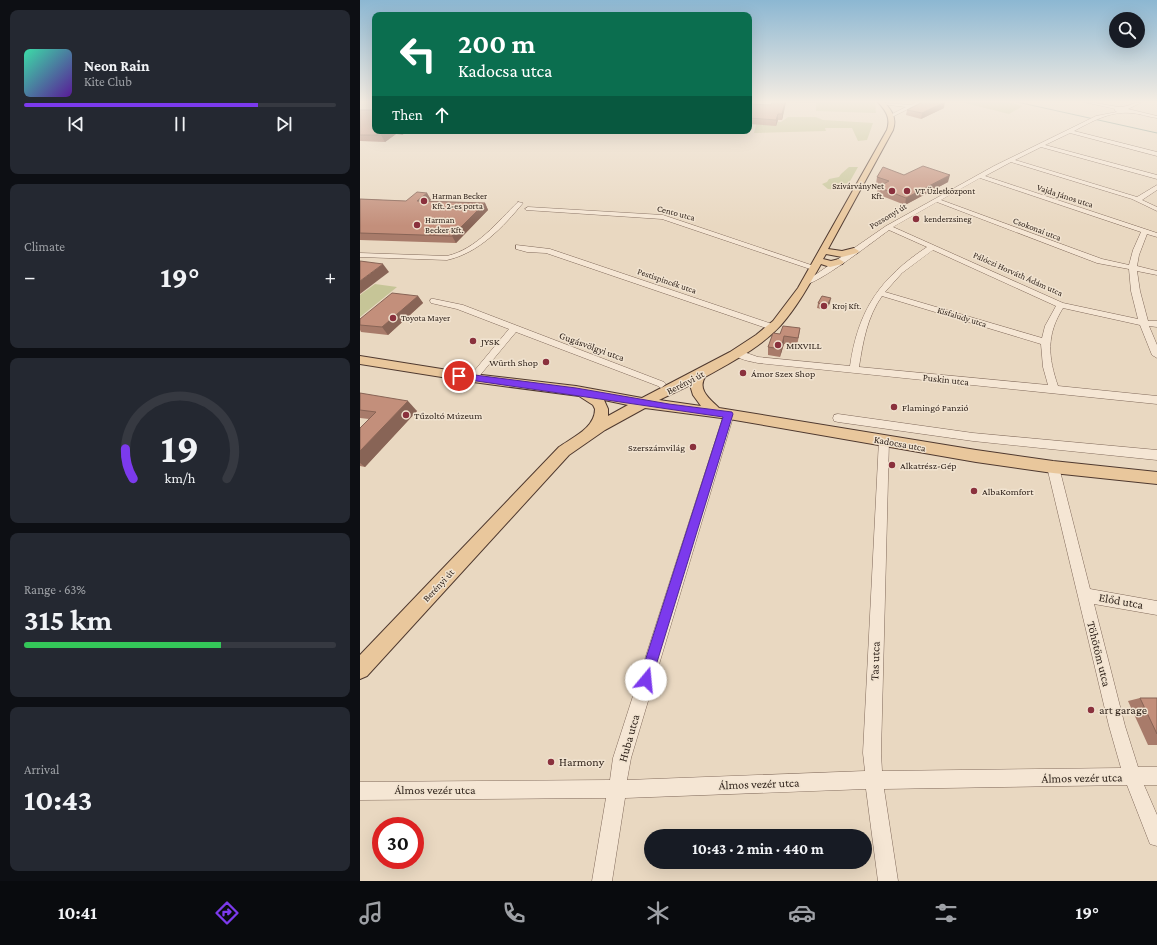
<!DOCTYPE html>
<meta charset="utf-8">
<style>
:root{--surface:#171b24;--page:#242831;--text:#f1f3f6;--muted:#9ea1a6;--line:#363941;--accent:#7c3aed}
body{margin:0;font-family:"Crimson Pro",serif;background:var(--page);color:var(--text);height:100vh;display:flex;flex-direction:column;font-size:15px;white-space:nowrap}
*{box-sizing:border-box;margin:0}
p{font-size:13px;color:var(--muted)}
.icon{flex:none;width:22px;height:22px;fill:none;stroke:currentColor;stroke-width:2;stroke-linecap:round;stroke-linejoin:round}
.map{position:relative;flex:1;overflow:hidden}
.sheet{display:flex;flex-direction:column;gap:10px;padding:10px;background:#0d0f14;width:360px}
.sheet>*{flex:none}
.top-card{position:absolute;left:12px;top:12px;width:380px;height:122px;border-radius:8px;box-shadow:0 4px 16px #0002;background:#0b6e4f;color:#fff;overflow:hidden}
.controls{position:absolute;left:749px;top:12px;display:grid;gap:8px}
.controls a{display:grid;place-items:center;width:36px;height:36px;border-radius:50%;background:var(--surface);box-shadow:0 4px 16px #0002;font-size:20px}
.speed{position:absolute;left:12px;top:817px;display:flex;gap:8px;font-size:20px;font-weight:700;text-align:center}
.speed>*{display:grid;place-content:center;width:52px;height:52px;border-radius:50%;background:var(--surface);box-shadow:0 4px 16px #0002;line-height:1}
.speed .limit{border:6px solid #d22;background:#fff;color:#111}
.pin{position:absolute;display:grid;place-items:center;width:34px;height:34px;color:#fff;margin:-17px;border:2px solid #fff;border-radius:50%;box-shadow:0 1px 4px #0007}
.me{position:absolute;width:44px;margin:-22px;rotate:17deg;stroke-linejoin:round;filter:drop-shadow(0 0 3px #0008)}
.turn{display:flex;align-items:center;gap:14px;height:84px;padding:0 20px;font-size:18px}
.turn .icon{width:52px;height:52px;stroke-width:2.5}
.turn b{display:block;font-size:28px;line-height:34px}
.then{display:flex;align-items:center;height:38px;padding:0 20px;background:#0003;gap:8px;font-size:15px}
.big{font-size:30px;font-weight:700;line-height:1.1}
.sheet .tile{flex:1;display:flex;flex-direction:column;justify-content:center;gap:6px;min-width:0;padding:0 14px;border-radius:8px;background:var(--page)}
.sheet .dial{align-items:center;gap:0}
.dial svg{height:104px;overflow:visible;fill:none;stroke:var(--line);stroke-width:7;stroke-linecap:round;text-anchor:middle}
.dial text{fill:var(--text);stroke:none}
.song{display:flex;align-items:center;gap:12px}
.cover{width:48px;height:48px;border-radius:6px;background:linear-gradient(135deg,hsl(160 70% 55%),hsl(270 70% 35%))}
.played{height:4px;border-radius:2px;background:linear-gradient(90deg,var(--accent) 75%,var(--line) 75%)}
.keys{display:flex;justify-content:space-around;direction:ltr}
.heat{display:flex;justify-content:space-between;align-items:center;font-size:22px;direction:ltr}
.charge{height:6px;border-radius:3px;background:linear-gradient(90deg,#34c759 63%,var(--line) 0)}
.trip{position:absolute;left:284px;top:829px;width:228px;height:40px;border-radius:20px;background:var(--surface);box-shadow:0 4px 16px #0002;font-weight:700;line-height:40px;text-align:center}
.tabs{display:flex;height:64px;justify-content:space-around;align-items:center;background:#090b0e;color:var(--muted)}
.tabs .icon{width:28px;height:28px}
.tabs .on{color:var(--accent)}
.tabs b{font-size:18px;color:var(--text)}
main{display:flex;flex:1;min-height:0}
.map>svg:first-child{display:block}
.green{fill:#c6c597}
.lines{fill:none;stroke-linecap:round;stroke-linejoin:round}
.stream{stroke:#6c897d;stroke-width:1}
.minor-casing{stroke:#816a5b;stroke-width:1}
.major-casing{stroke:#4f392f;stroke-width:2}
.minor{fill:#f5e6d4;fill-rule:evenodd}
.major{fill:#e9c79c;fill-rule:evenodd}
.wall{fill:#a87b6a}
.shaded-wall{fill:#886456}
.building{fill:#c38f7b;stroke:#886456}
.route{fill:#7c3aed;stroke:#51269a}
.poi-dot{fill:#8a313d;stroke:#f1e3d0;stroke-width:1.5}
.labels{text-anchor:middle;stroke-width:3;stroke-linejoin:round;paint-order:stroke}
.far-poi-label{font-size:9px;fill:#32251d;stroke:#f1e3d0;text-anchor:start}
.far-street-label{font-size:9px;fill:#32251d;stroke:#f1e3d0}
.poi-label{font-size:10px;fill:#32251d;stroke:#f1e3d0;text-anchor:start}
.street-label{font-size:10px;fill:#32251d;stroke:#f1e3d0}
.near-street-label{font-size:12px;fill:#32251d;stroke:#f1e3d0}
.near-poi-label{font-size:12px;fill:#32251d;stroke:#f1e3d0;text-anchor:start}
</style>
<main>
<section class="sheet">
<div class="tile">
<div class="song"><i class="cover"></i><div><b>Neon Rain</b><p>Kite Club</p></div></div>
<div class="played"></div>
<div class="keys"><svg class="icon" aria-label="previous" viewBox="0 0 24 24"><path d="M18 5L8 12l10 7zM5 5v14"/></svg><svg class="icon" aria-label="pause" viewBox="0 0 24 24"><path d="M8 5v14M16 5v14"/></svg><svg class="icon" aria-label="next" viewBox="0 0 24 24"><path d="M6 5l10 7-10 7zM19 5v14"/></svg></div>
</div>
<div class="tile"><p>Climate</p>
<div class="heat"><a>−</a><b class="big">19°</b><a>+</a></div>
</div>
<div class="tile dial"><svg viewBox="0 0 100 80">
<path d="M14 69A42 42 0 1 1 86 69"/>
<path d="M14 69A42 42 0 0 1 8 46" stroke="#7c3aed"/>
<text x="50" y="56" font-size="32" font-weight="700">19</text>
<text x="50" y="72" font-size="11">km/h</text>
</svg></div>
<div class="tile"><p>Range · 63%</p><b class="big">315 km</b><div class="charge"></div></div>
<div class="tile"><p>Arrival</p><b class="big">10:43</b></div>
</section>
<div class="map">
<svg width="797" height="881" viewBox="0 0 797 881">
<rect width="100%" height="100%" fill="#e9d8c1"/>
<g class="green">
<polygon points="432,102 515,102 516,113 456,111 456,103"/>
<polygon points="601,102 647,102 663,106 649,114"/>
<polygon points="428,117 456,117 463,120 513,123 507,140 498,141 492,128 465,128 466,131 394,133 397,121 421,122"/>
<polygon points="489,167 498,167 485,190 468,189 462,184 467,182 469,179 479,177 481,174"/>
<polygon points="15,284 37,287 0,317 0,295"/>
</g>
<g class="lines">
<polyline class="stream" points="657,102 797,133"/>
<g class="minor-casing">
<g id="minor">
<polygon points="556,102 562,102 532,117 530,115 546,107 521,104 523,103 551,105"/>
<path d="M724,102C736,102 748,106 760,107C768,107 774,102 782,102L768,109L797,116V118C788,117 779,113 770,113C750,111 731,122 714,131L797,152V156L710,133L685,145L797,175V179L681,147L655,160L777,197L797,185V190L782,200L797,207V211L772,199L651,162L625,176L797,233V237L787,234L779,255L777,266L797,271V275L777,271L780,291L788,321H797V327L789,326L797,345V358L792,355L780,325L703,308C686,335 688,357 698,386L797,396V404L398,363C389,361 379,360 373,353L378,350L398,357L490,366C498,310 520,278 567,247L529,230C515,240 455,287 442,285V281L455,275L526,226L634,166L736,116L757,112L754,110L755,109ZM620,178L781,232L773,250L769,265L742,259L581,200ZM577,202L737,263L769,269L771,291L778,319L703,303L533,227ZM573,250L696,306L685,326L682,338L525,292L542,273ZM522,296L681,344L683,367L688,385L499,367C503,342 507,317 522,296Z"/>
<path d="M158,202L163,203C143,227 119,253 87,260L0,257V253L87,256C117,249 137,222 158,202Z"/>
<polygon points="168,207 303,215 457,267 453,269 450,269 302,219 166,210 165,209"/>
<polygon points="156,245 190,249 415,325 416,327 415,329 409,329 186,253 167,252 156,249"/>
<polygon points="71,299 74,299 103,305 304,382 306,384 301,388 298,386 156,332 116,380 110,380 108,378 110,376 149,329 97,309 71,303 70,301"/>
<polygon points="369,410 373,411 374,414 271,758 267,780 505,771 503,753 519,440 520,437 524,436 528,437 529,440 521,753 522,771 761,768 749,726 687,467 689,464 693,462 697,464 699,467 730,589 797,601 797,615 734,604 765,726 778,767 797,767 797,785 784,785 797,815 797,846 790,844 767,785 524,789 538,881 518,881 506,789 265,798 252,881 232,881 246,798 0,800 0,782 250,780 253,758 364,414 365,411"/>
<polygon points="478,414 613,433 797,450 797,460 613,441 478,422 474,421 473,418 474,415"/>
</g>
</g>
<g class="major-casing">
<path id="major" d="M518,102H524C532,111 537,118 533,130L468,249L482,251L494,248L499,251L497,253L482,257L466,254L463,259L471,261L479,259L484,262L482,264L470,267L461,264C449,285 437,307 421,325C400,348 371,362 345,377C337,390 350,399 359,408L616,450L693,461L797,472V484L693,473L616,462L369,419L285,408L245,430L209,455L7,676L0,679V655L199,447C213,437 235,428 235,409L233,405L219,396L113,382L0,364V356L113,374L216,386L282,398L370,352L396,335L413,321L438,288L527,130C531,118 526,111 518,102ZM330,385L333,395L341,406L299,400ZM244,400L268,405L248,416V409Z"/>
</g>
<use href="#minor" class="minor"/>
<use href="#major" class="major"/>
</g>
<g class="wall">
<polygon points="426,102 422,120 418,120 416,126 389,124 389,104 411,105"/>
<polygon points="584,108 561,119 546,115 547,110"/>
<polygon points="0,110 15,131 48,131 42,135 36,134 25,142 0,141"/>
<polygon points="544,175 588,182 545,205 517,194 518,187 520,185 516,184 517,177"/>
<polygon points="67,193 71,200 69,201 125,203 128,210 96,243 0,240 0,199 46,201"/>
<polygon points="58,296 63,303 28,335 1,332 0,330 0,319"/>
<polygon points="458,303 470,303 466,310 457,308"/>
<polygon points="440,328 439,336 437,345 424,344 420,357 408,355 408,347 420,334"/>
<polygon points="0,393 57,411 5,467 0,466 0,428 9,419 0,418"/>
<polygon points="780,698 797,698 797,745 788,745 768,701"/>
</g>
<g class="shaded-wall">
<polygon points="425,102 426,102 422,120 422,114"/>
<polygon points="585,102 584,108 561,119 562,113"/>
<polygon points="418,114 418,120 416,126 416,120"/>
<polygon points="28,131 34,131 36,134 25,142 21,135"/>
<polygon points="40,131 48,131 42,135"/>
<polygon points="590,175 588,182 545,205 546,198"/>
<polygon points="67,193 71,200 61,208 57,201"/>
<polygon points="125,203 128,210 96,243 92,236"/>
<polygon points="23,264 29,272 0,294 0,281"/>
<polygon points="58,296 63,303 28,335 22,327"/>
<polygon points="471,298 470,303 466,310 467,305"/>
<polygon points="424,336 424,344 420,357 421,349"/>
<polygon points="48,401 57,411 5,467 0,463 0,451"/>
</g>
<g class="building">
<polygon points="412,102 425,102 422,114 418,114 416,120 389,118 389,104 411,105"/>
<polygon points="563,102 585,102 562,113 547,110"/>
<polygon points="0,110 15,110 15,131 28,131 21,135 0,135"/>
<polygon points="563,166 590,175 546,198 518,187 529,181 517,177 523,167 544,175"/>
<polygon points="57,192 67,193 57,201 125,203 92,236 0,233 0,199 46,201"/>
<polygon points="0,261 23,264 0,281"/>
<polygon points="32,293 58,296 22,327 0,325 0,319"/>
<polygon points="462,296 471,298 467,305 458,303"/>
<polygon points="423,326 440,328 438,338 424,336 421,349 408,347 413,333 420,334"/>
<polygon points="0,393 48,401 0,451 0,428 16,412 0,410"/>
<polygon points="780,698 797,698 797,734"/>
</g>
<linearGradient id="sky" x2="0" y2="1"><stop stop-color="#8cb7d2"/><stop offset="0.45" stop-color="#f5ede3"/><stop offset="1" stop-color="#f5ede3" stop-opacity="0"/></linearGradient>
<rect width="797" height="226" fill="url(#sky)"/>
<polygon class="route" points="99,373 216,388 309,404 372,412 373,414 290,685 286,687 281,685 279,680 363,417 96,378 95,376"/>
<g class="poi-dot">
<circle cx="532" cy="191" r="4"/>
<circle cx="547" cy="191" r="4"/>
<circle cx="64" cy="201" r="4"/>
<circle cx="556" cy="219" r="4"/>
<circle cx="57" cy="225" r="4"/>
<circle cx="464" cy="306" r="4"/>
<circle cx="33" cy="318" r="4"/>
<circle cx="113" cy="341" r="4"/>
<circle cx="418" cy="345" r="4"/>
<circle cx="186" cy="362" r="4"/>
<circle cx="383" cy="373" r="4"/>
<circle cx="534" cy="407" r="4"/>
<circle cx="46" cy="415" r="4"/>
<circle cx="333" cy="447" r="4"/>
<circle cx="532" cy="465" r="4"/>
<circle cx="614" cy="491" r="4"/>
<circle cx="731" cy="710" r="4"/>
<circle cx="191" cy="762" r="4"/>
</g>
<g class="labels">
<g class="far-poi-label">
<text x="524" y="189" text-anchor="end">SzivárványNet<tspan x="524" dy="10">Kft.</tspan></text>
<text x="555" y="194">VT Üzletközpont</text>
<text x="72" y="199">Harman Becker<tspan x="72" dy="10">Kft. 2-es porta</tspan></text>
<text x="564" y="222">kenderzsineg</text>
<text x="65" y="223">Harman<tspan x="65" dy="10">Becker Kft.</tspan></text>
<text x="472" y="309">Kroj Kft.</text>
<text x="41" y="321">Toyota Mayer</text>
</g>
<g class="far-street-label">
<text transform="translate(705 196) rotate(18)" y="3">Vajda János utca</text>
<text transform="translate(316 213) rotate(15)" y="3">Cento utca</text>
<text transform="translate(528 216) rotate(-31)" y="3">Pozsonyi út</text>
<text transform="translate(677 229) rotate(21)" y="3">Csokonai utca</text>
<text transform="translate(658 274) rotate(24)" y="3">Pálóczi Horváth Ádám utca</text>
<text transform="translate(307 281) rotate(19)" y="3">Pestispincék utca</text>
<text transform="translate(602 317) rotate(17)" y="3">Kisfaludy utca</text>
</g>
<g class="poi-label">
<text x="121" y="345">JYSK</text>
<text x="426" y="349">MIXVILL</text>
<text x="178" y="366" text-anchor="end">Würth Shop</text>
<text x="391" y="377">Ámor Szex Shop</text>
<text x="542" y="411">Flamingó Panzió</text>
<text x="54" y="419">Tűzoltó Múzeum</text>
<text x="325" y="451" text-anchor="end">Szerszámvilág</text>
<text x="540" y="469">Alkatrész-Gép</text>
<text x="622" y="495">AlbaKomfort</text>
</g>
<g class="street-label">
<text transform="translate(232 346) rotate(20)" y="4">Gugásvölgyi utca</text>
<text transform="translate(586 379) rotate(6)" y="4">Puskin utca</text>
<text transform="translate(325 382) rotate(-27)" y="4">Berényi út</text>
<text transform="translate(540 443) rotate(10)" y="4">Kadocsa utca</text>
<text transform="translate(78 585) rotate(-47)" y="4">Berényi út</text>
</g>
<g class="near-street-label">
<text transform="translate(761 601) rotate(10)" y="4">Előd utca</text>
<text transform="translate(739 654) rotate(76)" y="4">Töhötöm utca</text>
<text transform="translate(515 661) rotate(-88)" y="4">Tas utca</text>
<text transform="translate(269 738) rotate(-74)" y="4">Huba utca</text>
<text transform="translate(722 778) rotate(-1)" y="4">Álmos vezér utca</text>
<text transform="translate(399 784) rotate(-2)" y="4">Álmos vezér utca</text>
<text x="75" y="794">Álmos vezér utca</text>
</g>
<g class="near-poi-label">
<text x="739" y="714">art garage</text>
<text x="199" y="766">Harmony</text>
</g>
</g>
</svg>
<div class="controls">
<a><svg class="icon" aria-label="search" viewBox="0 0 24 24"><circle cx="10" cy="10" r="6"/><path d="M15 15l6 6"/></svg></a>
</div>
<div class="speed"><div class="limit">30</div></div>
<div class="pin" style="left:99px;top:376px;background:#d93025"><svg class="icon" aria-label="arrive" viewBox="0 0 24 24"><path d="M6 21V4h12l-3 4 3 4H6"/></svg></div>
<svg class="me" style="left:286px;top:680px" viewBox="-20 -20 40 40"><circle r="19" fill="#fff"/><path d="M0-13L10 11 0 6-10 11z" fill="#7c3aed"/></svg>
<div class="trip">10:43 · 2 min · 440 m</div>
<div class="top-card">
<div class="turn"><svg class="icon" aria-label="left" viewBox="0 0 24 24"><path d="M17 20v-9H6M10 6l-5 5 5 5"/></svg><div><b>200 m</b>Kadocsa utca</div></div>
<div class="then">Then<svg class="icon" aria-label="ahead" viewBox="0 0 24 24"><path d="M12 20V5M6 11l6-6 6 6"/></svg></div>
</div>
</div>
</main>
<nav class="tabs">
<b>10:41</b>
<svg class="icon on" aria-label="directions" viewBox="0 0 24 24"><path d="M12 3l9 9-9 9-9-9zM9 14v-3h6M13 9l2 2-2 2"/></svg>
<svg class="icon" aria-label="music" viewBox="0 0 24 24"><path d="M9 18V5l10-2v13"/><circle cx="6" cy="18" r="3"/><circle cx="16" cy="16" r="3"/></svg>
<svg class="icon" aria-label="phone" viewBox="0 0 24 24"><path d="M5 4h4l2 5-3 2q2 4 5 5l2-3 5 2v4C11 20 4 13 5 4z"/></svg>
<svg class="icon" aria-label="climate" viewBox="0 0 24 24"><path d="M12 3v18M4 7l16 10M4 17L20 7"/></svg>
<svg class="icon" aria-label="car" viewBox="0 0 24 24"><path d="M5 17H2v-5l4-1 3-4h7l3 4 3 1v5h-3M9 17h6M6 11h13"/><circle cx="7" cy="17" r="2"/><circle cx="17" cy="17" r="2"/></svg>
<svg class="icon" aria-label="filters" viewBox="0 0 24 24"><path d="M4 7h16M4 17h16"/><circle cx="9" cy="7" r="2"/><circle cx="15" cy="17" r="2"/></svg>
<b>19°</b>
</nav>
